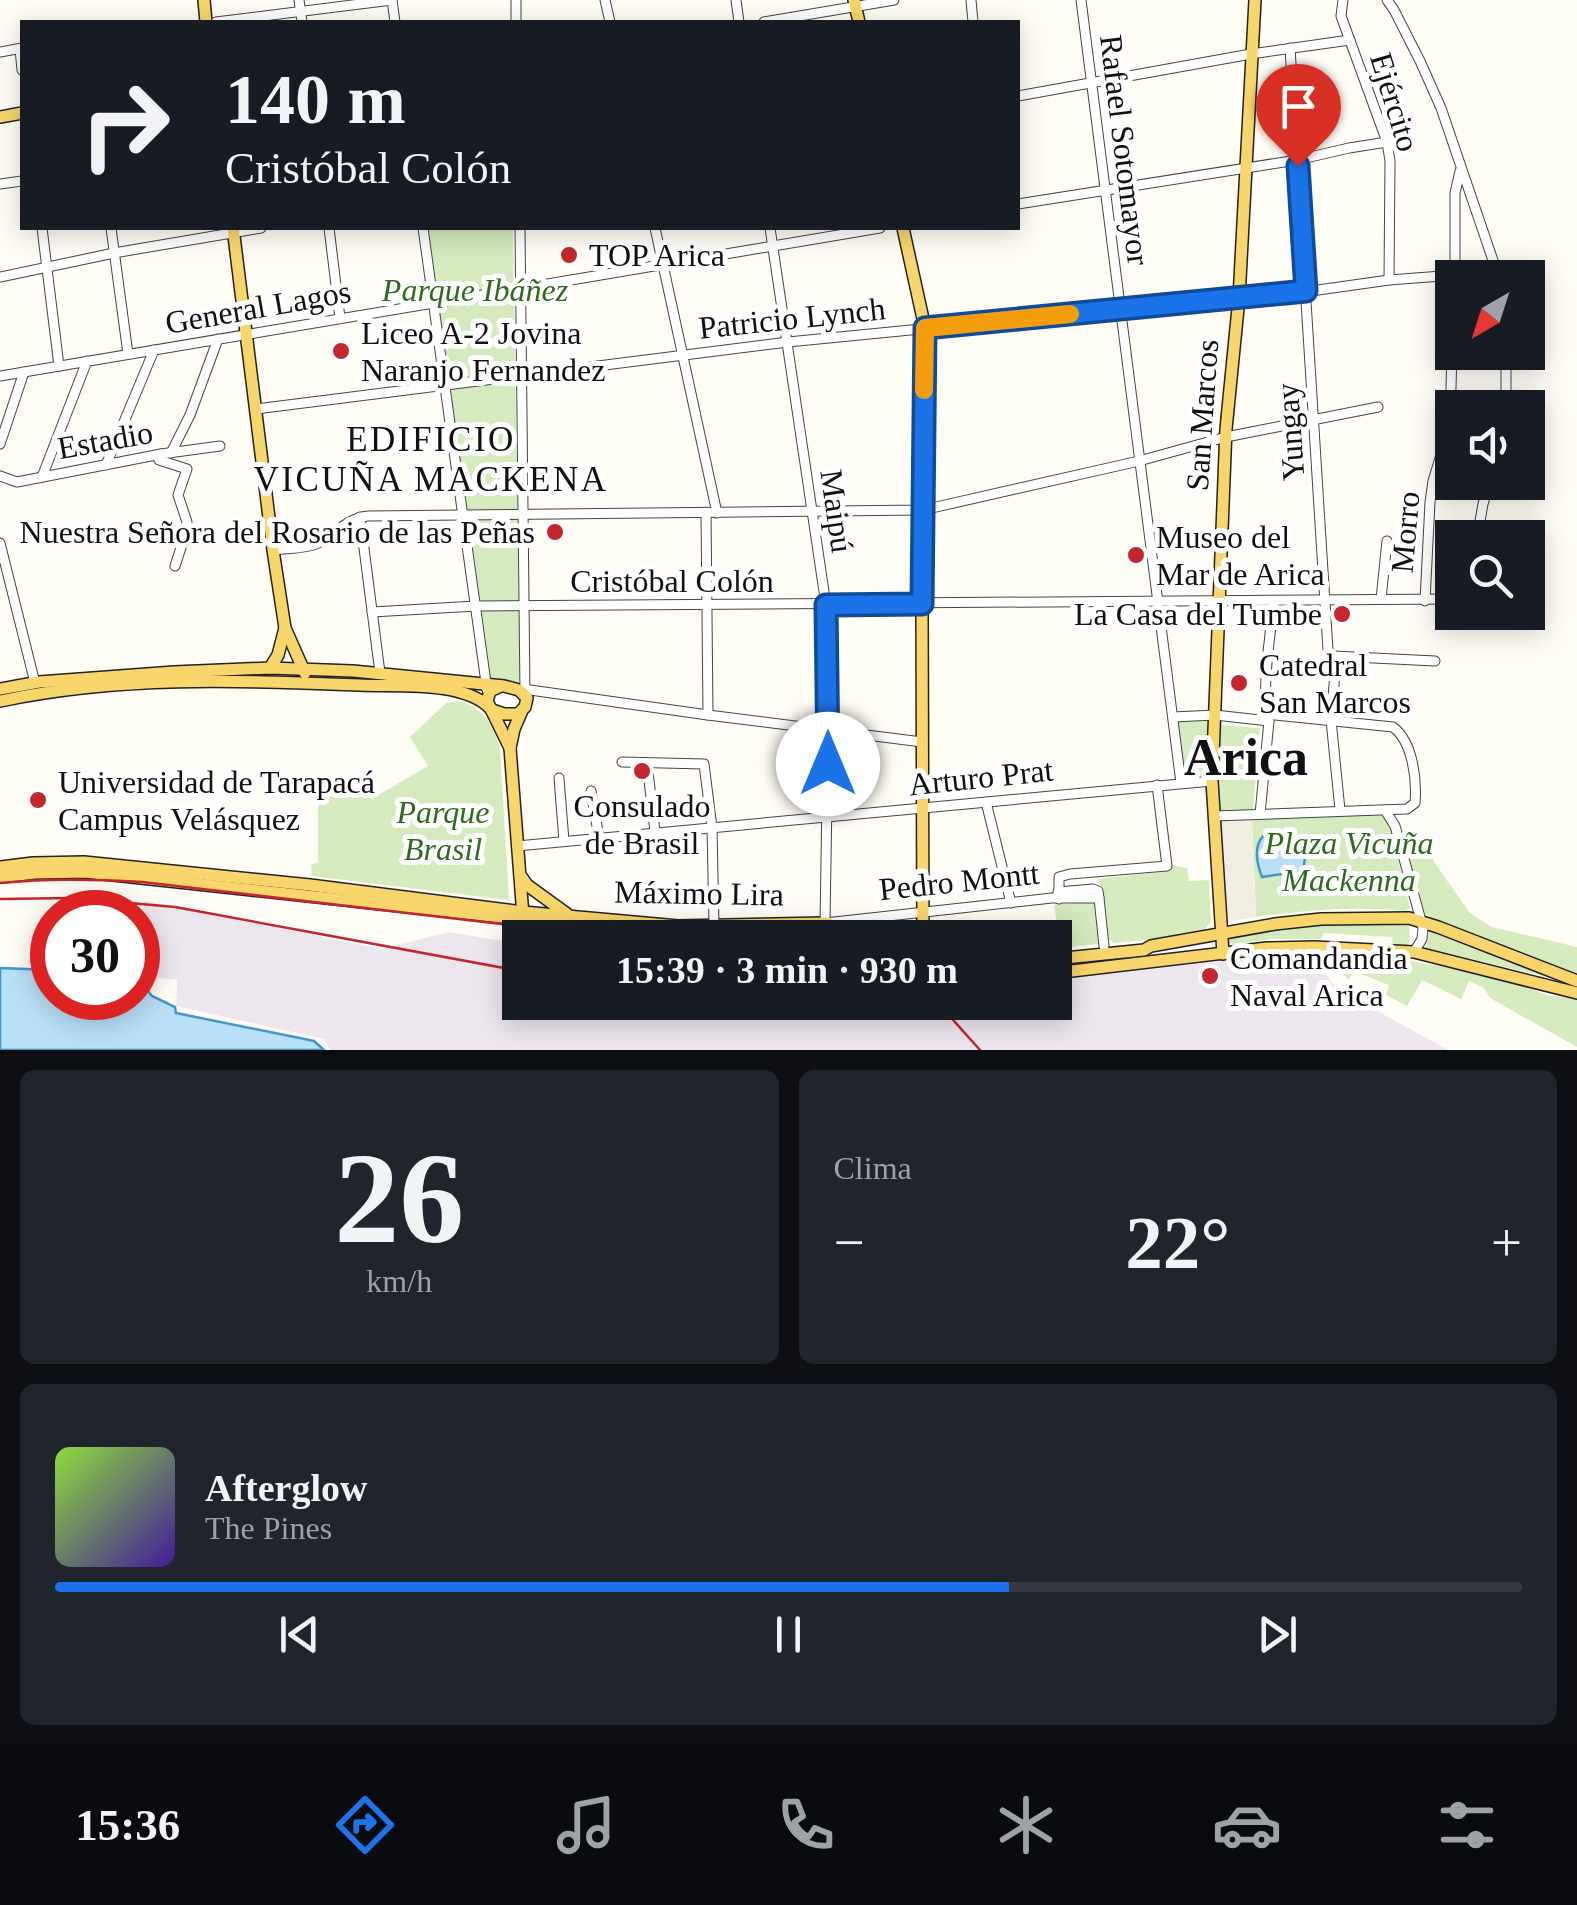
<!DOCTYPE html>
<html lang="es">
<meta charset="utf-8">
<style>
:root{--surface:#171b24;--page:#20242c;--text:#f1f3f6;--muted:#9ea1a6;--line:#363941;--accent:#1a73e8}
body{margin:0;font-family:"Times New Roman",serif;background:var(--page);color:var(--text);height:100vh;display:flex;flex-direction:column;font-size:38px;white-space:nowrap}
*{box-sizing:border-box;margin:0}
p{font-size:32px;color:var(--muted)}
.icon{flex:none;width:55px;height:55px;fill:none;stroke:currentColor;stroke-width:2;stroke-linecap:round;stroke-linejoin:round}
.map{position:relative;height:1050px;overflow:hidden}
.drawer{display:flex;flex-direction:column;gap:20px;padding:20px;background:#0d0f14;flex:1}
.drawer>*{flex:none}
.guide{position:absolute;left:20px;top:20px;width:1000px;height:210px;border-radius:0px;box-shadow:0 5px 25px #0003;background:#171b24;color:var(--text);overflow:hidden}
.needle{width:65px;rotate:219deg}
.fabs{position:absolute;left:1435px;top:260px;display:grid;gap:20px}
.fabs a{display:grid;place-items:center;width:110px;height:110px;border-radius:0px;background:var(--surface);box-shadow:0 5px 25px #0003;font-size:50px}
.speed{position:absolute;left:30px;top:890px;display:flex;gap:20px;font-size:50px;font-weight:700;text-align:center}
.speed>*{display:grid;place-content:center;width:130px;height:130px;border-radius:50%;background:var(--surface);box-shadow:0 5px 25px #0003;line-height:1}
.speed .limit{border:15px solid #d22;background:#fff;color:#111}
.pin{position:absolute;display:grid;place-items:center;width:85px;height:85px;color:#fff;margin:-102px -42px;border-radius:50% 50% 50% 0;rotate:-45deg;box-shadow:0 0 10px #0007}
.pin .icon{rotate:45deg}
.me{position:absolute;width:110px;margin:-55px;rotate:0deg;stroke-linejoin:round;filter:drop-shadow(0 0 8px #0008)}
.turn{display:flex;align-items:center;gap:35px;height:210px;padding:0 40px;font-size:45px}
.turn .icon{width:130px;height:130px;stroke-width:2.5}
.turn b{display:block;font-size:70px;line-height:85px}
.big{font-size:75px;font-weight:800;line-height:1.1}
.drawer .card{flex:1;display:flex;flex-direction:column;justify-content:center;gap:15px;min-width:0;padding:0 35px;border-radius:15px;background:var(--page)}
.drawer .dial{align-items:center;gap:0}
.dial b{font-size:130px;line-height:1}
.song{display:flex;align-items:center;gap:30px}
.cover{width:120px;height:120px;border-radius:15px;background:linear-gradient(135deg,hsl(90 70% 55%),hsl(260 70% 35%))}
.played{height:10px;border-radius:5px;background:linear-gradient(90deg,var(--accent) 65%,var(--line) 65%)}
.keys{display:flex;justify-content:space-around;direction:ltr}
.heat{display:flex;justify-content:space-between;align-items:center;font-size:55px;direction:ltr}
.drawer .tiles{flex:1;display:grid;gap:20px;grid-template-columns:1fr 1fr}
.card:last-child{grid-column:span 2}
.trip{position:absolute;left:502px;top:920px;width:570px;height:100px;border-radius:0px;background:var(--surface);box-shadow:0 5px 25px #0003;font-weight:800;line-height:100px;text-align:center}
.menu{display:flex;height:160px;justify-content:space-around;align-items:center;background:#090b0e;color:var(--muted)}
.menu .icon{width:70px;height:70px}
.menu .selected{color:var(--accent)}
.menu b{font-size:45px;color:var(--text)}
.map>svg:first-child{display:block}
.industrial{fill:#eee6ef}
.green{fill:#d5ebbd}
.plaza{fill:#f1ede2}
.water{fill:#b9e0f7;stroke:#3f96cf;stroke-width:2.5}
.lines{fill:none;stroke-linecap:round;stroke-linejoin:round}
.minor-casing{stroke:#444;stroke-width:11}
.major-casing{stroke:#222;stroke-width:14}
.minor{stroke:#fff;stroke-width:9}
.major{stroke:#f9d66b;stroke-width:11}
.rail{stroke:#c4262e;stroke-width:2.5}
.route-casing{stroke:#114b97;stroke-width:25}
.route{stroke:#1a73e8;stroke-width:18}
.slow{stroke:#f59e0b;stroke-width:18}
.poi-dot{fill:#c4262e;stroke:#fff;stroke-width:4}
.labels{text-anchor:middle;stroke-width:10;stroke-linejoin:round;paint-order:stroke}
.street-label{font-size:32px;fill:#111;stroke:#fff}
.poi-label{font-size:32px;fill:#111;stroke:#fff;text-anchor:start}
.park-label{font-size:32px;font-style:italic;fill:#2f6b1f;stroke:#fff}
.neighbourhood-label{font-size:35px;letter-spacing:2.5px;fill:#111;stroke:#fff}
.town-label{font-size:52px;font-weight:bold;fill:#111;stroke:#fff}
</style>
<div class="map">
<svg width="1577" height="1050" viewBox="0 0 1577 1050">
<rect width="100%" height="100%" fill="#fffdf5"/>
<polygon class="industrial" points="144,901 381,949 449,932 520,944 520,1002 1055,1002 1055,980 1268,956 1315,958 1332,983 1374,1009 1448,1050 330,1050 324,1039 176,1006 177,980 152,977 157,927 141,925"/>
<g class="green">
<polygon points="428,228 513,228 520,679 517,683 494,680 490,677"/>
<path d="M459,701C484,709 493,724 500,748L509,900L312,876L311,864L318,863V793L380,794L428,766L410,737L446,703Z"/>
<polygon points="1177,719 1208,719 1207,775 1183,777"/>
<polygon points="1221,725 1260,728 1253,811 1219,812 1217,780"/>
<path d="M1377,810L1381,811L1388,818L1410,908L1406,911C1356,906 1306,910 1256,917L1252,819Z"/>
<polygon points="1429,847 1434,862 1470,913 1492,927 1577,947 1577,974 1434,919 1423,912 1407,850"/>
<polygon points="1172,865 1187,868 1189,881 1209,880 1211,921 1205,929 1163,938 1114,943 1106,937 1099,879 1168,871"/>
<polygon points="1096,901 1100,942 1098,944 1061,948 1054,905"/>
<polygon points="1346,923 1409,926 1410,940 1405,946 1393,944 1392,937 1324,933 1321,939 1273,939 1233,944 1227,942 1230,938 1295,926"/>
<polygon points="1430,928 1568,982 1426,948"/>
<polygon points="1394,958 1480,973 1512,982 1547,995 1577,999 1577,1047 1490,998 1484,988 1469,981 1461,999 1422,980 1407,1006 1386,995 1389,985 1353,971 1349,980 1333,964 1393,972"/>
</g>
<polygon class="plaza" points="1252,816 1256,917 1226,922 1219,818"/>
<g class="water">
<path d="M1263,836L1302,841L1305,858L1303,871L1262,877C1257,864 1253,847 1263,836Z"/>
<polygon points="0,968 52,970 52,998 138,998 138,979 152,996 175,1007 176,1013 314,1041 324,1050 0,1050"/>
</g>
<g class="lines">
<g class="minor-casing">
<g id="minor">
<polyline points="299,0 302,22"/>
<polyline points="392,0 395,22"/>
<polyline points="516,0 516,22"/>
<polyline points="605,0 610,22"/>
<polyline points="736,0 739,22"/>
<polyline points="971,0 973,22"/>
<polyline points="1081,0 1181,783"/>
<polyline points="1343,0 1341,16 1387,142 1390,161 1389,280"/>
<polyline points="1387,0 1394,10 1420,61 1441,108 1499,278"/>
<polyline points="216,22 392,0"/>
<polyline points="764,22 894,0"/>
<polyline points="1290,48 1328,650 1336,662 1331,720 1340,810"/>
<polyline points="20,49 22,70"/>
<polyline points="0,52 22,48"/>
<polyline points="1018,96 1251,54 1350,40"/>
<polyline points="0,184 22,181"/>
<polyline points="1018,204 1297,160 1349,148 1387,142"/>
<polyline points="42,228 59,366"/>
<polyline points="111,228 128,354"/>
<polyline points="329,228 340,318"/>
<polyline points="423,228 487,690"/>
<polyline points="520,228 525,695"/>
<polyline points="655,228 717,513"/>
<polyline points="770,228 826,605 828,737 825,923 1052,898 1099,898 1104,946"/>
<polyline points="0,277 114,253 261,228"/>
<polyline points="1455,278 1455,193 1460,171"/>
<polyline points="0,376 880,228"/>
<polyline points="1506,408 1506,352"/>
<polyline points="256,409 788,342 1311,291 1389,280 1455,275"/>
<polyline points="0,444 24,372"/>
<polyline points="171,453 190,415 218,339"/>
<polyline points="161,454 159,460 187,469 178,495 187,522 186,532 175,566"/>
<polyline points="106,465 154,350"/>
<polyline points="0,476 17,482 161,454 220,446"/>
<polyline points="42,477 87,361"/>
<polyline points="706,513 708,715"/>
<polyline points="360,517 380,673"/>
<polyline points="1477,538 1483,504 1490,482"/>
<polyline points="0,543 35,683"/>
<path d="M273,550C286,548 304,549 316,544C335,536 346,518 368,516L923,510L1139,461L1226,437L1378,407"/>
<polyline points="1381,599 1387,541"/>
<polyline points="1425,601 1430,502 1433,481 1450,425 1452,350"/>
<polyline points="372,612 476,606 1452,599"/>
<polyline points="1333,656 1435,661"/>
<polyline points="523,689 708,715 922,742"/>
<polyline points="1173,717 1215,715 1269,721"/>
<polyline points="622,762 704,764 712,828 714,926"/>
<polyline points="647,763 655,832"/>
<polyline points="559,778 564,841"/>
<polyline points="591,791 599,838"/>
<polyline points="986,802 1011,903"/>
<polyline points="1385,810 1395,826 1423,928 1422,939 1414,952"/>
<path d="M1260,814L1269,721C1260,698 1271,629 1274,601"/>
<path d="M1214,816L1407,809L1415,803C1417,780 1413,742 1393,727L1266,714"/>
<polyline points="517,846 1212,781"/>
<polyline points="1058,892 1093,889 1098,891 1099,898"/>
<polyline points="1059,899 1059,877 1070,874 1167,866 1157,785"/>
</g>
</g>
<g class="major-casing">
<g id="major">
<polyline points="204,0 206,22"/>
<polyline points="854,0 859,22"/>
<polyline points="0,117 22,113"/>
<polyline points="233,228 273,550 285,628 305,673"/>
<polyline points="903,228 925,328 922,604 923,938"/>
<polyline points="270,668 278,655 285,628"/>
<polyline points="501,686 490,691 487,701 510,748"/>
<polyline points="0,689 39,682 174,672 270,668 353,671 504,686 519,690 527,698 525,707 518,714 504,714 492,710"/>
<path d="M0,701C118,676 239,680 359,685C397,687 464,680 491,709"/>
<polyline points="521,713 514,729 510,748 523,916"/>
<polyline points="0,867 33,863 84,862 310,885 523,912 678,926 825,923 872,938"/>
<polyline points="520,875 527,885 567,914"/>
<polyline points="0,877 35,873 85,872 695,938"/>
<polyline points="719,938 803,938"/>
<polyline points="1223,954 1212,781 1226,429 1239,298 1255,0"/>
<polyline points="1055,959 1144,950 1151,946 1275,924 1321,919 1409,918 1438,927 1577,981"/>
<polyline points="1055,973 1267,948 1314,947 1414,952 1577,993"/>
</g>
</g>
<use href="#minor" class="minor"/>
<use href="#major" class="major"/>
<g class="rail">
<path d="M0,883C48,878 94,879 142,882L620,938"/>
<polyline points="0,899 73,898 175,907 520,971"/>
<polyline points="937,1002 980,1050"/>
</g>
</g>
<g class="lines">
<g class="route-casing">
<polyline id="route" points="828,764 826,605 922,604 925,328 1306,291 1298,166"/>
</g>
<use href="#route" class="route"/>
<polyline class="slow" points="924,390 925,328 1070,314"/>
</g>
<g class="poi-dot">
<circle cx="569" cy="255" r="10"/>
<circle cx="341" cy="351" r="10"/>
<circle cx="555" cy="532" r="10"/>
<circle cx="1136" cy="555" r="10"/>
<circle cx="1342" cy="614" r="10"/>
<circle cx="1239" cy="683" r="10"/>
<circle cx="642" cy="771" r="10"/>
<circle cx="38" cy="800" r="10"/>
<circle cx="1210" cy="976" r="10"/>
</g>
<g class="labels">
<g class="street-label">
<text transform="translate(1395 102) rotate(73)" y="11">Ejército</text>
<text transform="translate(1125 150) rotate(83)" y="11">Rafael Sotomayor</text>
<text transform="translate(258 307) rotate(-10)" y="11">General Lagos</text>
<text transform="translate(792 318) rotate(-6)" y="11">Patricio Lynch</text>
<text transform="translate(1202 415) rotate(-86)" y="11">San Marcos</text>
<text transform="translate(1290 432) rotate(-94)" y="11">Yungay</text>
<text transform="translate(105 440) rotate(-10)" y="11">Estadio</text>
<text transform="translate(837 511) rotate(82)" y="11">Maipú</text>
<text transform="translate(1405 532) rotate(-85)" y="11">Morro</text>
<text x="672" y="592">Cristóbal Colón</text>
<text transform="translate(981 777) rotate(-6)" y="11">Arturo Prat</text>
<text transform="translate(959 881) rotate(-6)" y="11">Pedro Montt</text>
<text transform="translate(699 893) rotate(1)" y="11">Máximo Lira</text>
</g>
<g class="poi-label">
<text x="589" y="266">TOP Arica</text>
<text x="361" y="344">Liceo A-2 Jovina<tspan x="361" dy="37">Naranjo Fernandez</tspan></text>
<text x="535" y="543" text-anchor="end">Nuestra Señora del Rosario de las Peñas</text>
<text x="1156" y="548">Museo del<tspan x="1156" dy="37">Mar de Arica</tspan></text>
<text x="1322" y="625" text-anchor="end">La Casa del Tumbe</text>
<text x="1259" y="676">Catedral<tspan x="1259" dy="37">San Marcos</tspan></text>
<text x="58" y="793">Universidad de Tarapacá<tspan x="58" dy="37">Campus Velásquez</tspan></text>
<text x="642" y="817" text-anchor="middle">Consulado<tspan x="642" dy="37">de Brasil</tspan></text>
<text x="1230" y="969">Comandandia<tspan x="1230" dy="37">Naval Arica</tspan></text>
</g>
<g class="park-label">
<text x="475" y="301">Parque Ibáñez</text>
<text x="443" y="823">Parque<tspan x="443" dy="37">Brasil</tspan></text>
<text x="1349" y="854">Plaza Vicuña<tspan x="1349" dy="37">Mackenna</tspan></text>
</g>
<g class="neighbourhood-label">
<text x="431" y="451">EDIFICIO<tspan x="431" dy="40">VICUÑA MACKENA</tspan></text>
</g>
<g class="town-label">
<text x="1246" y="775">Arica</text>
</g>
</g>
</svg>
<div class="fabs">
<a><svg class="needle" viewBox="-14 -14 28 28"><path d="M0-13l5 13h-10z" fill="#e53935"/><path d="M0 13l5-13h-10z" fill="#9ea1a6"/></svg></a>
<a><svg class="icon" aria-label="sound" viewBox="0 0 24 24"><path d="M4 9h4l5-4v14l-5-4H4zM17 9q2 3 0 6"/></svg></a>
<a><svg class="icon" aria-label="search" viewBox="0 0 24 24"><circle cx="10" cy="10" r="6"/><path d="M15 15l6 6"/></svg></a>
</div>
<div class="speed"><div class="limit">30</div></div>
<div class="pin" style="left:1298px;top:166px;background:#d93025"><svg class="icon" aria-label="arrive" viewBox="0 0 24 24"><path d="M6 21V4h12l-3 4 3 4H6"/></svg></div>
<svg class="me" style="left:828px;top:764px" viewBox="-20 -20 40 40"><circle r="19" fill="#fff"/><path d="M0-13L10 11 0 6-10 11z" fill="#1a73e8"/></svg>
<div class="trip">15:39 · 3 min · 930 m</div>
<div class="guide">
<div class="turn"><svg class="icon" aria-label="right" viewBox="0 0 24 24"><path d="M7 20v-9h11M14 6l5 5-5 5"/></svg><div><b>140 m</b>Cristóbal Colón</div></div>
</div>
</div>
<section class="drawer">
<div class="tiles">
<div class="card dial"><b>26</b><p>km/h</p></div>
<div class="card"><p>Clima</p>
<div class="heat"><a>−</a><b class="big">22°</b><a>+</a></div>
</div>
<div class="card">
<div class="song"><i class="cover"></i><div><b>Afterglow</b><p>The Pines</p></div></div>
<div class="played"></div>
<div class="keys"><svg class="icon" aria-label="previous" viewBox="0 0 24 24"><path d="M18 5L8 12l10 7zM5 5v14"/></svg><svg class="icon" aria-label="pause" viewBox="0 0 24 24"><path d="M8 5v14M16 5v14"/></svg><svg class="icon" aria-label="next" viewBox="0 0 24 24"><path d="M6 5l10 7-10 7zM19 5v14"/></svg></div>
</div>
</div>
</section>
<nav class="menu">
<b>15:36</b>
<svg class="icon selected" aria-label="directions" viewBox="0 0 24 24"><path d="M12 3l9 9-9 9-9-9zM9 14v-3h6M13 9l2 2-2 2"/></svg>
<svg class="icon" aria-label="music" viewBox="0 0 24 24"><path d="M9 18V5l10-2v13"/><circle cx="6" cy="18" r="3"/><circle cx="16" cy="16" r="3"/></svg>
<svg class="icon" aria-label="phone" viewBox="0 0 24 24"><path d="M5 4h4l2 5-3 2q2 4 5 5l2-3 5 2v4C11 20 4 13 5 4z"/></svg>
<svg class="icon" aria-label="climate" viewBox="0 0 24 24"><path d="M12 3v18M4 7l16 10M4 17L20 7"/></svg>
<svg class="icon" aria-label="car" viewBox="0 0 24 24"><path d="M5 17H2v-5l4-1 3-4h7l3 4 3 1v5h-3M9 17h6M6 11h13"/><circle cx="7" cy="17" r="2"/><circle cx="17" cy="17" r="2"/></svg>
<svg class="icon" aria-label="filters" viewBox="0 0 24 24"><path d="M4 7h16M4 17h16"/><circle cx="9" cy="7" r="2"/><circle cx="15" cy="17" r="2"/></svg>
</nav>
